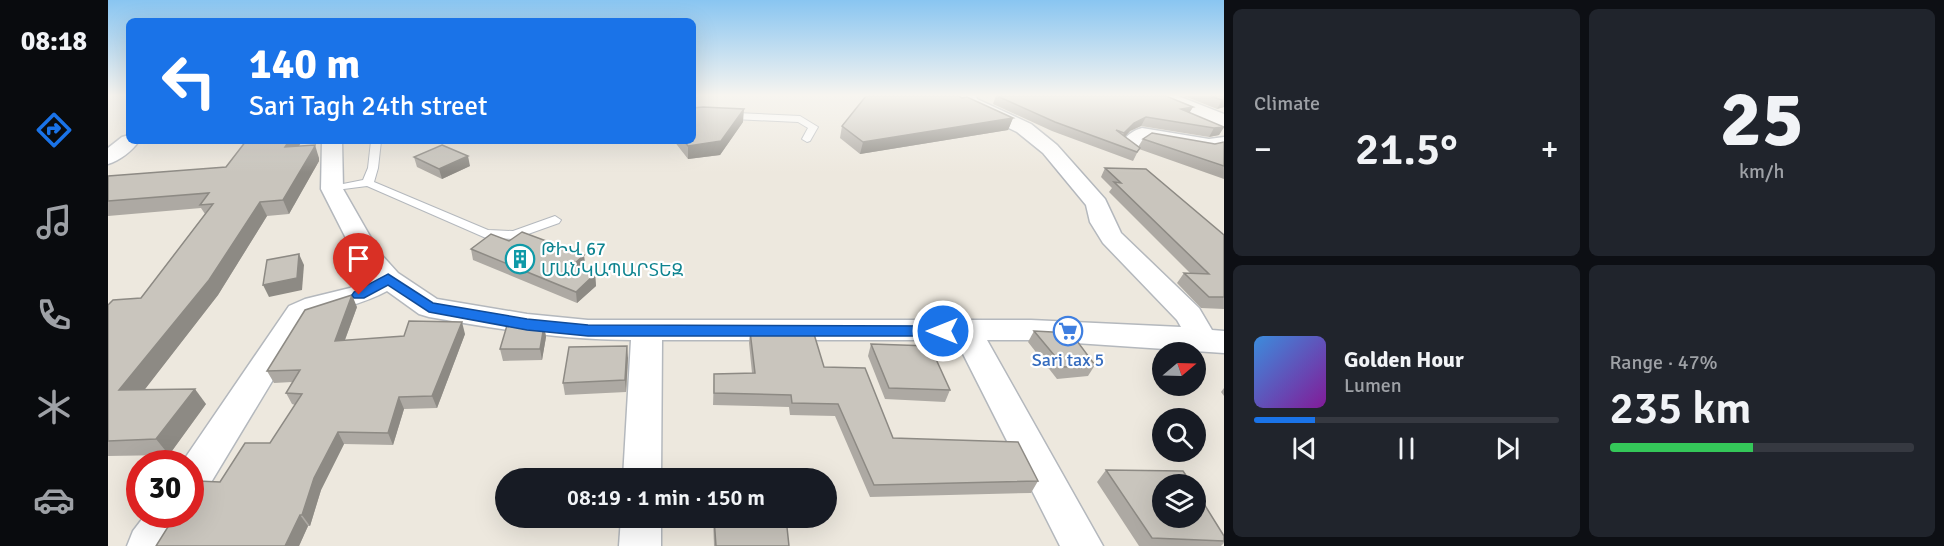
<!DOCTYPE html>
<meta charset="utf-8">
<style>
:root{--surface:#171b24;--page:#20242c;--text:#f1f3f6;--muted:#9ea1a6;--line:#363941;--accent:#1a73e8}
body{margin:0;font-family:Signika,"Noto Sans Armenian",sans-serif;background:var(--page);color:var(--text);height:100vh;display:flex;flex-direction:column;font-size:22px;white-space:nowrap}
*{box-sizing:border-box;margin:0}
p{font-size:20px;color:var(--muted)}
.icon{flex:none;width:33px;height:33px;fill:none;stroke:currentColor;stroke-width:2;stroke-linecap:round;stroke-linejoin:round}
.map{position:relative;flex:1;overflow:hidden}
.side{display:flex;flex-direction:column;gap:9px;padding:9px;background:#0d0f14;width:720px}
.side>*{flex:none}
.hud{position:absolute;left:18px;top:18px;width:570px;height:126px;border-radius:9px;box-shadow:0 6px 24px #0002;background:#1a73e8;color:#fff;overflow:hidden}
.needle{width:39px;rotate:71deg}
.tools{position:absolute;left:1044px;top:342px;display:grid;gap:12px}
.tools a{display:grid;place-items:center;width:54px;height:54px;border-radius:50%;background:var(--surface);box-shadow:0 6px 24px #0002;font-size:30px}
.speed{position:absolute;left:18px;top:450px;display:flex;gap:12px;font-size:30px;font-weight:700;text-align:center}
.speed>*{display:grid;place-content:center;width:78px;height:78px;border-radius:50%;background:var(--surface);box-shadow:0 6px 24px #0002;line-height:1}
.speed .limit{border:9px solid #d22;background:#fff;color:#111}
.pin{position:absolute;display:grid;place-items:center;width:51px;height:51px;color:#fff;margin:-62px -26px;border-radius:50% 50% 50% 0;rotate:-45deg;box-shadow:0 0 6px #0007}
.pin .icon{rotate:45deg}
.me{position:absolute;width:66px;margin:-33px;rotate:270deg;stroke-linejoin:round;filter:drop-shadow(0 0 4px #0008)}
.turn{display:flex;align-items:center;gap:21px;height:126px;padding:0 24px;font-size:27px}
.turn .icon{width:78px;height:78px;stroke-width:2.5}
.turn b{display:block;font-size:42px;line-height:51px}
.big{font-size:45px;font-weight:600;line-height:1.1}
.side .tile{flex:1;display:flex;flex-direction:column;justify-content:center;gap:9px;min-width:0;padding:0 21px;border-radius:9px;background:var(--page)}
.side .dial{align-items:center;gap:0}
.dial b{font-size:78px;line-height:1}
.song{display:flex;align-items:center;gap:18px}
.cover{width:72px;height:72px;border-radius:9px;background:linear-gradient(135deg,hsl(210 70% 55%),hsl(290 70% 35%))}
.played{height:6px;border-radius:3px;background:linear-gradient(90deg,var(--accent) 20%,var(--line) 20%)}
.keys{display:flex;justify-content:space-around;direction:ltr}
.heat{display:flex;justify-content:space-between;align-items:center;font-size:33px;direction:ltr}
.charge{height:9px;border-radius:4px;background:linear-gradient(90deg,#34c759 47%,var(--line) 0)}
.side .tiles{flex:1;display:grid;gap:9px;grid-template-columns:repeat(2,1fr)}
.trip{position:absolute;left:387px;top:468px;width:342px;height:60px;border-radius:30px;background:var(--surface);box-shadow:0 6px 24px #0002;font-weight:600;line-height:60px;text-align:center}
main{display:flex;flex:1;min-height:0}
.tab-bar{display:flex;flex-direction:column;width:108px;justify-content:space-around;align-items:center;background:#090b0e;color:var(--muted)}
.tab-bar .icon{width:42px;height:42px}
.tab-bar .active{color:var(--accent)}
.tab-bar b{font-size:27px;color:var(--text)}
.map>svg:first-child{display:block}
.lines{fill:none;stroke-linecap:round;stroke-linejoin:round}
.lane-casing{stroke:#b4b8bd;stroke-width:2}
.street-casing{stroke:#b4b8bd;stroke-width:3}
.lane{fill:#fff;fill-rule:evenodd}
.street{fill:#fff;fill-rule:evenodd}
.wall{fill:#ada9a3}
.shaded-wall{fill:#8d8a84}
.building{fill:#c9c5bd;stroke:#8d8a84;stroke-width:1.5}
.route{fill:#1a73e8;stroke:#114b97;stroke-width:1.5}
.labels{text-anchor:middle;stroke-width:4.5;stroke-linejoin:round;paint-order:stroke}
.culture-label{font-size:18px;fill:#0d838f;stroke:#fff;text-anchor:start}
.shop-label{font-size:18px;fill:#366cbe;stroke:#fff}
</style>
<main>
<nav class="tab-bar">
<b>08:18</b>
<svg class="icon active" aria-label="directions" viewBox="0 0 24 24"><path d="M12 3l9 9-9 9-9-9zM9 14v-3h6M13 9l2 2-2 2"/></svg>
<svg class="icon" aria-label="music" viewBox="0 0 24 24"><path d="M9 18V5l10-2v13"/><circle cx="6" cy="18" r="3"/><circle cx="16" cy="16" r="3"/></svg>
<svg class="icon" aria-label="phone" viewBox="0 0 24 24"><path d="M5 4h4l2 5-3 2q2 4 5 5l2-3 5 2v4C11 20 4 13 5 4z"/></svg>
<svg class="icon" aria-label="climate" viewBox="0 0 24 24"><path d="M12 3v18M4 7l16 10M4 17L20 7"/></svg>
<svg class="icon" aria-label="car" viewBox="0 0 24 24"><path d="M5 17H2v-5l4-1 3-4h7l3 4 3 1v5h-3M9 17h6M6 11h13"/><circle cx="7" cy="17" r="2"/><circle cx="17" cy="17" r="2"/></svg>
</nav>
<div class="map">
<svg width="1116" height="546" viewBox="0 0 1116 546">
<rect width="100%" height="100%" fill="#ede8de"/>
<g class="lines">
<g class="lane-casing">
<g id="lane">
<polygon points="585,96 590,96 585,100"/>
<polygon points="585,111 692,116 710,127 702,141 699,142 694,139 700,128 690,122 585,117"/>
<polygon points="263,141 273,141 270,168 266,182 380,230 405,231 447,216 453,220 451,223 406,239 378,238 259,186 220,191 220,187 255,180 260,168"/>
</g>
</g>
<g class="street-casing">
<g id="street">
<path d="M851,96H868L869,99L923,124L949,145L997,199L1013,233L1091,308L1104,330L1116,331V353L923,340H879L995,546H952L848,340H554L553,478H515L523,340C454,340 389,329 321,317L311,314L279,291C254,305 227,308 201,320L96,494L82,499V464H73L181,306L197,299L242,288L263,277L247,256L213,189L214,141H234L235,189L271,252L290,273L329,299L419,314L480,320H923L1073,327L1069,320L995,243L982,222L978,205L935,153L909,132L855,106Z"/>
<polygon points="1047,96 1070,96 1116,114 1116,127 1049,100"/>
<path d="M1034,128L1101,139L1116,137V149L1101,151L1038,140L1031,146H1017L1014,142C1019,135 1026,130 1034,128Z"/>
<path d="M21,135V141H31C24,151 11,161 0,164V148L14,137Z"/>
<polygon points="38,514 82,514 64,546 19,546 25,531"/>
<polygon points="513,518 553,518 553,546 511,546"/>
</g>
</g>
<use href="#lane" class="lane"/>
<use href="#street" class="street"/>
</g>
<g class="wall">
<polygon points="888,96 1085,107 1081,113 1116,127 1111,135 1101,137 1033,126 1022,131 1017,137 1030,147 1035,139 1107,144 1116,142 1116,179 1031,149 1025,161 944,131 885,104"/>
<polygon points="1076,96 1116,96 1116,107 1109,109"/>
<polygon points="854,98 905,118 900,130 752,154 732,138 734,126"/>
<polygon points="635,122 612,155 580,159 566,141 585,141"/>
<polygon points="138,141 194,141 191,146 211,158 211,161 181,214 159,216 110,295 36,390 98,404 61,455 0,456 0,305 33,298 97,214 93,208 0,216 0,176 118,167"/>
<polygon points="306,157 362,166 334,179 309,167"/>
<polygon points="997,168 1116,235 1116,309 1093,308 1069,283 1076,273 1082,273 1001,192 1004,188 993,177"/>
<polygon points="363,249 476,255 477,266 474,269 487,274 488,286 469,303 365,260"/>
<polygon points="249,307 237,340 357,334 329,408 296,409 285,445 236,444 213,490 202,526 200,526 191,546 48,546 112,482 162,443 187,405 184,404 178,393 184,382 166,383 159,371"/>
<polygon points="436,326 438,337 434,360 395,361 392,349"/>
<polygon points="642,331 716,367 785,438 930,481 923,493 762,497 727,416 682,415 681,407 605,405 606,374 644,373 641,343"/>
<polygon points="926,331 987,365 980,376 949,379 920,342"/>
<polygon points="763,344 842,390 837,402 777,399 760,356"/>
<polygon points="520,358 518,392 457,395 455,383"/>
<polygon points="1116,388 1116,396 1113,392"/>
<polygon points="998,470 1116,536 1116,543 1113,546 1031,546 989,482"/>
<polygon points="605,518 678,518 681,546 606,546"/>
</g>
<g class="shaded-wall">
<polygon points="1114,100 1116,100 1116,107 1109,109"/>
<polygon points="1085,107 1080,115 1073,109"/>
<polygon points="636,109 635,122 612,155 580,159 580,146"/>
<polygon points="1038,117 1033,126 1022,131 1012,142 1016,133 1026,123"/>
<polygon points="905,118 900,130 752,154 755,142"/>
<polygon points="1116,127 1111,135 1101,137 1106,128"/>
<polygon points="181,141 194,141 182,160 177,147"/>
<polygon points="207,145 211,158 211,161 181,214 175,200"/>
<polygon points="360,156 362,166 334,179 331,169"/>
<polygon points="152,202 159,216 110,295 24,406 11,390"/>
<polygon points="191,254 196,265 194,290 161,297 155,285"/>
<polygon points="476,255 477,266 466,277 464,266"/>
<polygon points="487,274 488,286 469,303 468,292"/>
<polygon points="244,295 249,307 232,353 227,341"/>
<polygon points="354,322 357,334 329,408 324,396"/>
<polygon points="436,326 438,337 434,360 432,349"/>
<polygon points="519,346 520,358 518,392 517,380"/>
<polygon points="87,389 98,404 61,455 48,439"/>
<polygon points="291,397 296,409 285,445 280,433"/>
<polygon points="230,432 236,444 213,490 202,526 194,515 206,478"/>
<polygon points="192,515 200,526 191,546 177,546"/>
</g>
<g class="building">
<polygon points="758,96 851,96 854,98 859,97 905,118 755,142 734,126"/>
<polygon points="889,96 1058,96 1085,107 1073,109 1116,127 1106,128 1038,117 1026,123 1016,133 1008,130 1032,148 1029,152 947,122"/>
<polygon points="1102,96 1116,96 1116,100 1114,100"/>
<polygon points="595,107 636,109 613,141 580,146 576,141 585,141 585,108"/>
<polygon points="1044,133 1107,144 1116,142 1116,166 1035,139"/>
<polygon points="138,141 181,141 177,147 207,145 206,148 175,200 152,202 101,280 11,390 87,389 48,439 0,441 0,305 5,300 33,298 105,204 92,205 101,193 0,201 0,176 118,167"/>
<polygon points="334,145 360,156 331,169 306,157"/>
<polygon points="997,168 1038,169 1116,235 1116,297 1101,297 1076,273 1101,274 1006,182 1013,183"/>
<polygon points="414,232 476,255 464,266 487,274 468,292 363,249 383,234 401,241"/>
<polygon points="191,254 189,278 155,285 159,260"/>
<polygon points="244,295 227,341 296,336 301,321 354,322 324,396 291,397 280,433 230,432 206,478 194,515 192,515 177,546 48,546 68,514 82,514 83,486 90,481 112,482 137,443 162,443 194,394 178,393 192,370 159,371 197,310"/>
<polygon points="400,322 436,326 432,349 392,349"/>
<polygon points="642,331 706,334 716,367 757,368 785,438 910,442 930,481 766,485 730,404 684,403 683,395 606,393 606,374 647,373"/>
<polygon points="926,331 963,333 987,365 956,367"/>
<polygon points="763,344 822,346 842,390 781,388"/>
<polygon points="519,346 517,380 455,383 461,347"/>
<polygon points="998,470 1075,471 1084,484 1054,484 1054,518 1088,518 1088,491 1116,536 1116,541 1044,538"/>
<polygon points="606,518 678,518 681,546 608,546"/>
</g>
<linearGradient id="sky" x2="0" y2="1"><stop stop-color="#89c5f1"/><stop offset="0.55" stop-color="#f7f5f0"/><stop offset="1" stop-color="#f7f5f0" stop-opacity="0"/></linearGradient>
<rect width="1116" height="173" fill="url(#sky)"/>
<polygon class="route" points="280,274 325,303 419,319 480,325 835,326 840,327 842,331 840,335 835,336 480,336 419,330 321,312 280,285 256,298 246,298 244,295 246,292"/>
<defs>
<g id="building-ring" transform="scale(1.5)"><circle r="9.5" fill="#fff" stroke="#0f9aa8" stroke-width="1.5"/><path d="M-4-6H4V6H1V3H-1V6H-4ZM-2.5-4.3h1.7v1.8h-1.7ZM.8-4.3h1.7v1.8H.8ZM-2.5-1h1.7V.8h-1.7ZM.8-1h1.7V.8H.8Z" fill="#0f9aa8"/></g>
<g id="supermarket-ring" transform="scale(1.5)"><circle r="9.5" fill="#fff" stroke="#3f7fe0" stroke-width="1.5"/><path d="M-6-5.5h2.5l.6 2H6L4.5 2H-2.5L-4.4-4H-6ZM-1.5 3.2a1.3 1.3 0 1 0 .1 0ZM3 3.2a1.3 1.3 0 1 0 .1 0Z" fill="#3f7fe0"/></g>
</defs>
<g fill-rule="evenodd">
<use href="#building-ring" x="412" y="259"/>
<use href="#supermarket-ring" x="960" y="331"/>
</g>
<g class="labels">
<g class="culture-label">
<text x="433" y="255">ԹԻՎ 67<tspan x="433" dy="21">ՄԱՆԿԱՊԱՐՏԵԶ</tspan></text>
</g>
<g class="shop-label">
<text x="960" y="366">Sari tax 5</text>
</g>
</g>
</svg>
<div class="tools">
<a><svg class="needle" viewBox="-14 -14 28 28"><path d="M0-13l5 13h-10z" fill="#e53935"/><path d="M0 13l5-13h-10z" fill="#9ea1a6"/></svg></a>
<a><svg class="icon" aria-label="search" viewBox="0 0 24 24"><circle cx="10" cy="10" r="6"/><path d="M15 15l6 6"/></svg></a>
<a><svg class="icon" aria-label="layers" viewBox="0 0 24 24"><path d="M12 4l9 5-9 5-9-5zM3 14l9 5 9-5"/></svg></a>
</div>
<div class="speed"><div class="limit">30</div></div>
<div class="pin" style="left:251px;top:295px;background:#d93025"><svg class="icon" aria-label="arrive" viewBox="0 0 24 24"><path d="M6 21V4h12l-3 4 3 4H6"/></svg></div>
<svg class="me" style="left:835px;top:331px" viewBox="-20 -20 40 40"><circle r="17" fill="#1a73e8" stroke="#fff" stroke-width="3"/><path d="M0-11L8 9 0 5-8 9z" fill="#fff"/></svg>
<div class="trip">08:19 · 1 min · 150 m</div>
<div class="hud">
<div class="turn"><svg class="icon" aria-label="left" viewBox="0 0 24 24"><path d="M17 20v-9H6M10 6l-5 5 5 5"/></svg><div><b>140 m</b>Sari Tagh 24th street</div></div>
</div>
</div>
<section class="side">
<div class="tiles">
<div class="tile"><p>Climate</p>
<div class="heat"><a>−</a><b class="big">21.5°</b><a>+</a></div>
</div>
<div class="tile dial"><b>25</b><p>km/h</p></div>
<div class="tile">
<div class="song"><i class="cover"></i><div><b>Golden Hour</b><p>Lumen</p></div></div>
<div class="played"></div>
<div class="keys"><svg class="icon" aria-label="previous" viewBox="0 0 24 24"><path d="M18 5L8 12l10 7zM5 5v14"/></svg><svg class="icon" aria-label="pause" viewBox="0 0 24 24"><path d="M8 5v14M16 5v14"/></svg><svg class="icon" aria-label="next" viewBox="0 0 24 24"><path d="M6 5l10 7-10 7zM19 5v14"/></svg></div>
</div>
<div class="tile"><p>Range · 47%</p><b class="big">235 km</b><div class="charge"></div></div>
</div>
</section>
</main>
